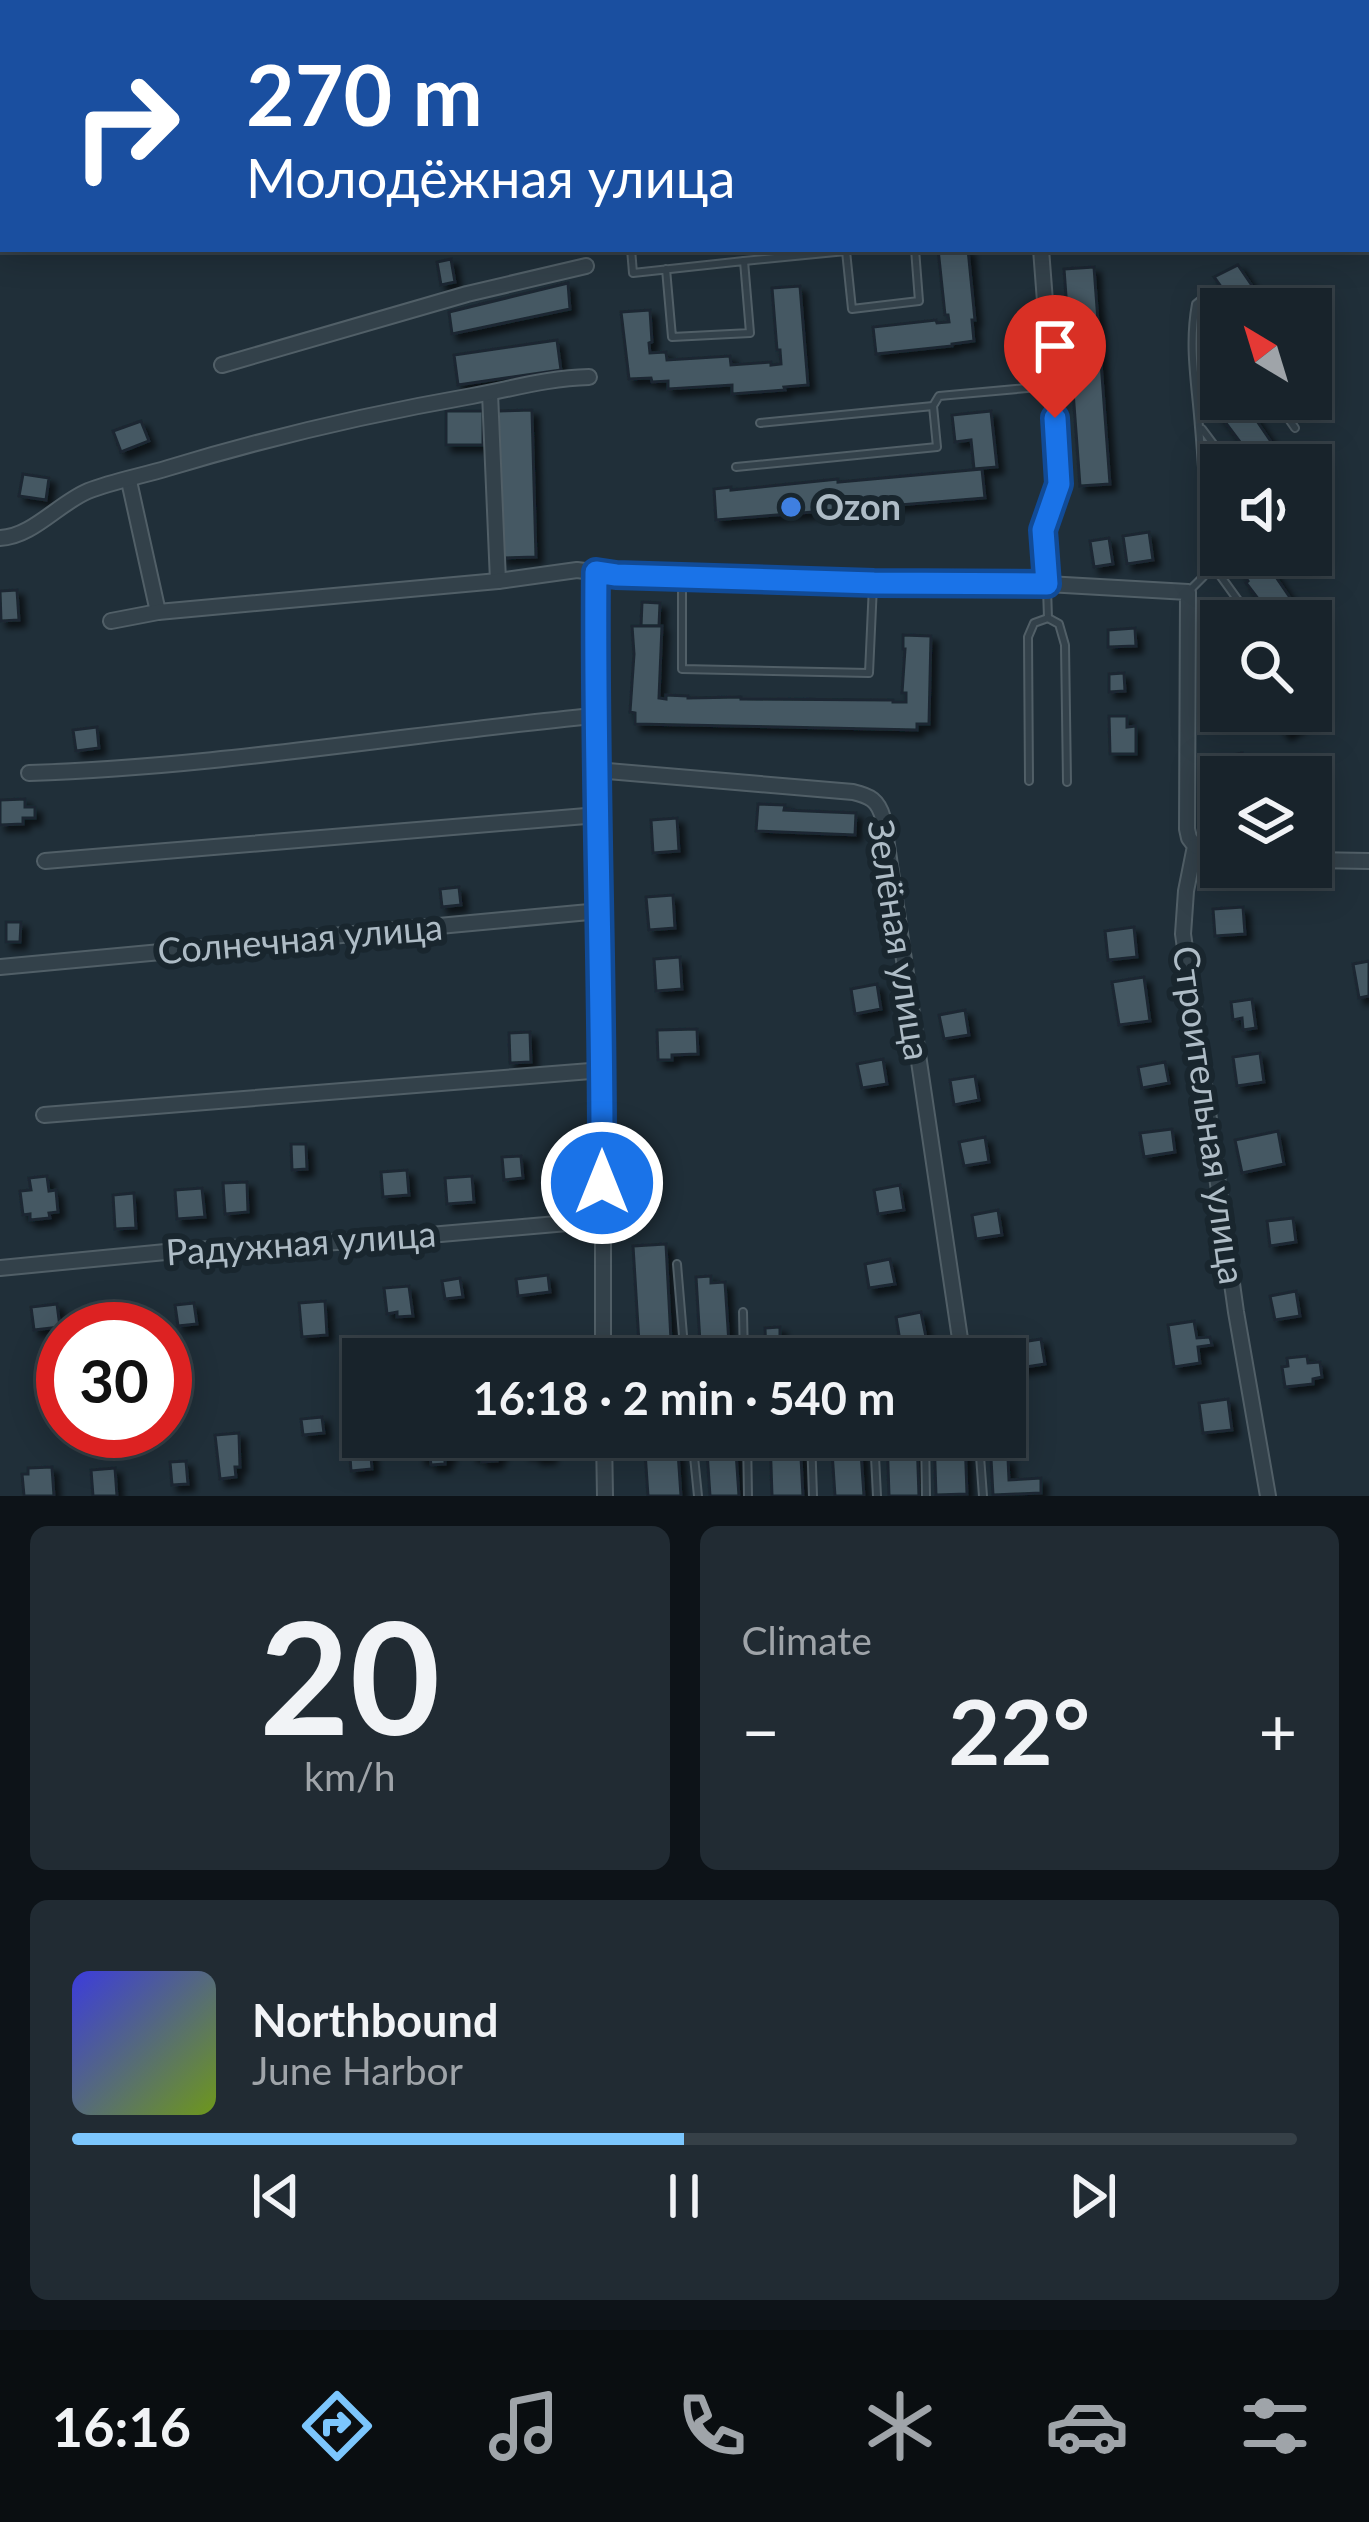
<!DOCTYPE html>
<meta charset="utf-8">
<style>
:root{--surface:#18232b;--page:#212b33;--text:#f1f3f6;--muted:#9fa4a9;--line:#364047;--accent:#7cc6fd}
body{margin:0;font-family:Lato,sans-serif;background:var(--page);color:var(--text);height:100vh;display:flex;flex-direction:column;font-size:45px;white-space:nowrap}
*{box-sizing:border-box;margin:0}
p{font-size:39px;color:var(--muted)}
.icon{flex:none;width:66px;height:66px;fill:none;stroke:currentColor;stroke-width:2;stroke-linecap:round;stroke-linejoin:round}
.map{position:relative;height:1496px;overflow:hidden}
.sheet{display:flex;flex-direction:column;gap:30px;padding:30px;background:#0d1318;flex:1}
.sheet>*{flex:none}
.guide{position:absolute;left:0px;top:0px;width:1371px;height:252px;box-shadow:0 6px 30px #0003,0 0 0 3px var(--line);background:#1a4fa0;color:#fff;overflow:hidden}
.needle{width:78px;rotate:322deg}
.controls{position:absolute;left:1200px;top:288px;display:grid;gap:24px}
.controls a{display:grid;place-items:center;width:132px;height:132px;border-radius:0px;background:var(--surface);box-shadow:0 6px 30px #0003,0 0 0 3px var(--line);font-size:60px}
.speed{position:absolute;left:36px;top:1302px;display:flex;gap:24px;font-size:60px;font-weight:700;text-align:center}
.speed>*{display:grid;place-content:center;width:156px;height:156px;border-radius:50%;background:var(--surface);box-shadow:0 6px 30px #0003,0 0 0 3px var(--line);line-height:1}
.speed .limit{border:18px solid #d22;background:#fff;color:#111}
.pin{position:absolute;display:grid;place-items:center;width:102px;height:102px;color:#fff;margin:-123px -51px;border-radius:50% 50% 50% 0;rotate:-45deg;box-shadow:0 0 12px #0007}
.pin .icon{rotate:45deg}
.me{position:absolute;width:132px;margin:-66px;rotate:0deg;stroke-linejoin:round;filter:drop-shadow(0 0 9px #0008)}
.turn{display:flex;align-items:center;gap:42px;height:252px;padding:0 48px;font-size:54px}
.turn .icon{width:156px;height:156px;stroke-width:2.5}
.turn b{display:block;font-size:84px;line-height:102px}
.big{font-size:90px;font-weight:700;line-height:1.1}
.sheet .tile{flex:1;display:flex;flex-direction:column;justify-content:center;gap:18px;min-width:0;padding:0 42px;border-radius:18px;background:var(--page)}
.sheet .dial{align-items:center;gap:0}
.dial b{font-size:156px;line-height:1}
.song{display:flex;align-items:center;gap:36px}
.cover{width:144px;height:144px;border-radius:18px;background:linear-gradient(135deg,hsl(240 70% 55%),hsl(80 70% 35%))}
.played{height:12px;border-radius:6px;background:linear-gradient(90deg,var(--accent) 50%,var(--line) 50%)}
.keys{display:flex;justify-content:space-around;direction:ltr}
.heat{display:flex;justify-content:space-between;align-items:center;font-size:66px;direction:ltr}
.sheet .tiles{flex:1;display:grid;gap:30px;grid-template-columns:1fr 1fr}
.tile:last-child{grid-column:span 2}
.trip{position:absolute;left:342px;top:1338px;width:684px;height:120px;border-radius:0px;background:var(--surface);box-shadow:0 6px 30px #0003,0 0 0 3px var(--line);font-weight:700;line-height:120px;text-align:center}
.menu{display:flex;height:192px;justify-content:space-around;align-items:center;background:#0a0e11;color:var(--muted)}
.menu .icon{width:84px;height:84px}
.menu .on{color:var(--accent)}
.menu b{font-size:54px;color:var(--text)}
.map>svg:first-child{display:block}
.building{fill:#455863;stroke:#1b2830;stroke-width:3;filter:url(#shadow)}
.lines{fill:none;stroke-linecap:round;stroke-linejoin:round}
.service-casing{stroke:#515f67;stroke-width:10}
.minor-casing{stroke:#515f67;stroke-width:18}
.service{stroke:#33414a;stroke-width:6}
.minor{stroke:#33414a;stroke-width:14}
.route-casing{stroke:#114b97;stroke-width:30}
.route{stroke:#1a73e8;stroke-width:21}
.shop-dot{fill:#3f7fe0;stroke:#19262e;stroke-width:4.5}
.labels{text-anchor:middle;stroke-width:12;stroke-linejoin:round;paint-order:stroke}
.poi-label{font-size:36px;font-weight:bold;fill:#aebcc6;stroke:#19262e;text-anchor:start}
.street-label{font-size:36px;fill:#aebcc6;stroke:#19262e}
</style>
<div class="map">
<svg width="1369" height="1496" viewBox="0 0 1369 1496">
<defs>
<filter id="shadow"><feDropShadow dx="6" dy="6" stdDeviation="3" flood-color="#0009"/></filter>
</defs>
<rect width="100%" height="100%" fill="#202f39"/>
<g class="building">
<polygon points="5,0 53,0 64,1 4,3"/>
<rect x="1235" y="0" width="51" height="3"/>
<polygon points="938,249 968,249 975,320 972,320 974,341 952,344 952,346 876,354 873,327 936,320 937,323 949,322 948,315 945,315"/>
<polygon points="451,259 455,282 441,285 437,262"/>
<polygon points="1238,265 1268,309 1237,309 1214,277"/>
<polygon points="1094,267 1110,484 1080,486 1064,269"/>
<polygon points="568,283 570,309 452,334 449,312"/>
<polygon points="800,286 808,385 784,387 785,390 732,394 732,385 668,389 668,381 652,382 651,378 629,379 621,312 650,310 652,342 649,343 650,353 666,352 667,360 730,356 731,365 771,362 771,365 781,364 780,350 777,350 772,288"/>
<polygon points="557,340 561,370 458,385 454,355"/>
<polygon points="1240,399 1242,399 1287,465 1253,465 1238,443 1240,442 1216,410 1228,402 1230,405"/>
<polygon points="532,410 536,557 502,558 498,411"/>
<rect x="446" y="411" width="37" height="34"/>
<polygon points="991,411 997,467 974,469 971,440 955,442 952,415"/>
<polygon points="141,421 149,441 121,452 113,431"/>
<polygon points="982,469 985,498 716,520 714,489 731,487 731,490 838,479 838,482"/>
<polygon points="23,474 49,478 46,500 19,496"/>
<polygon points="1149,532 1153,560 1127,564 1123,536"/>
<polygon points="1109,538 1113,564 1094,567 1090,541"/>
<polygon points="1226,555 1261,555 1306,621 1275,621 1246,583 1248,581 1236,563 1233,565"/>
<polygon points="17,590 19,620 1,621 0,591"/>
<polygon points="642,602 660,603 659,626 641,626"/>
<polygon points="632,626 662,626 659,698 666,699 666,695 688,696 688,698 741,697 741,699 893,700 893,702 906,702 906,693 902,693 905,649 903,649 903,635 931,636 929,724 917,724 917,730 635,724 635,713 630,712 634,654"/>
<polygon points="1135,628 1136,646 1108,647 1108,630"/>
<polygon points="1124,673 1125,691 1109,692 1109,674"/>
<polygon points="1286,711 1292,711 1301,724 1285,734 1274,719"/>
<polygon points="1109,716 1127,716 1127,727 1136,726 1136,754 1110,754"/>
<polygon points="97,727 99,748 76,751 73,730"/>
<polygon points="1242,753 1246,777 1221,777 1221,792 1214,794 1208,760"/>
<polygon points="25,799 25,807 35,807 35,818 23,818 23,824 0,825 0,800"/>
<polygon points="758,804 785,805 784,810 856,813 855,835 756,831"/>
<polygon points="677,818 679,851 653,853 651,820"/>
<polygon points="459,887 461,905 442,907 440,889"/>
<polygon points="673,895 675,928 649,930 646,897"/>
<polygon points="1243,907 1245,934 1215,936 1213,909"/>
<polygon points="6,922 21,922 20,942 6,942"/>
<polygon points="1134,927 1137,957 1108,960 1105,931"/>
<polygon points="680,957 682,989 656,991 654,959"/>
<polygon points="1369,961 1369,996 1359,998 1353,964"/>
<polygon points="1144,977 1150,1021 1119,1025 1112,982"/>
<polygon points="877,984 881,1009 855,1014 851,989"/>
<polygon points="1252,999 1256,1028 1243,1030 1242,1018 1233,1020 1231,1002"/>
<polygon points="965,1010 969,1035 944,1039 939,1015"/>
<polygon points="697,1029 698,1054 672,1055 672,1060 658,1060 657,1030"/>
<polygon points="530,1032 531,1062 510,1063 509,1033"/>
<polygon points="1260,1053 1264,1082 1237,1086 1233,1057"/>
<polygon points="883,1059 887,1084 862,1088 857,1064"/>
<polygon points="1165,1062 1169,1083 1142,1088 1138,1067"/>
<polygon points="975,1076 979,1100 954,1105 950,1080"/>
<polygon points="1172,1129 1175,1152 1144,1157 1140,1133"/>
<polygon points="1278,1131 1284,1164 1242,1173 1235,1140"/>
<polygon points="985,1137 989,1162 964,1166 959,1142"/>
<polygon points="291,1144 306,1144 307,1169 292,1170"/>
<polygon points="521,1156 523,1178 504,1180 502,1157"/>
<polygon points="407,1170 409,1195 383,1197 381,1172"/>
<polygon points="47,1176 49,1191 56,1190 58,1212 49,1213 50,1218 30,1220 30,1214 23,1215 20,1191 31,1190 29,1178"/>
<polygon points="472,1176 474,1202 447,1204 445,1178"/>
<polygon points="247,1182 248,1212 225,1214 223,1183"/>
<polygon points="900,1185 904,1210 878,1214 874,1190"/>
<polygon points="202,1188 205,1217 177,1219 175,1190"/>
<polygon points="134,1193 136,1228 115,1229 113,1195"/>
<polygon points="998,1210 1002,1235 976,1239 972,1215"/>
<polygon points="1293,1218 1296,1242 1270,1246 1267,1221"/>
<polygon points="666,1244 672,1359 640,1359 633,1246"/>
<polygon points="890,1259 895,1284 869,1288 865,1264"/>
<polygon points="548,1275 550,1292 518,1296 516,1279"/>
<polygon points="711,1276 711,1283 725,1282 730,1359 701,1359 696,1277"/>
<polygon points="460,1278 463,1297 445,1299 442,1281"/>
<polygon points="409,1286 413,1316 397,1317 397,1312 387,1314 384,1288"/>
<polygon points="1296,1291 1300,1316 1275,1320 1270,1296"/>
<polygon points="325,1301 327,1335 302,1337 299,1303"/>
<polygon points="194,1303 197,1324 178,1326 175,1305"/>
<polygon points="57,1304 60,1327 34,1330 31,1307"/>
<polygon points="921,1312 926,1337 900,1341 896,1317"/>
<polygon points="1194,1321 1197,1338 1210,1337 1212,1345 1198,1347 1200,1363 1174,1367 1168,1325"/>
<polygon points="780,1327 780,1345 796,1345 797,1359 766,1359 765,1328"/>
<polygon points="1041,1339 1045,1364 1007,1370 1003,1345"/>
<polygon points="417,1344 419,1359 401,1359 399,1347"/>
<polygon points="1307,1356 1308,1363 1320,1362 1322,1377 1313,1379 1313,1384 1285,1387 1282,1367 1288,1366 1287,1358"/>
<polygon points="1228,1399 1232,1430 1203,1433 1199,1403"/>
<polygon points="322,1417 324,1433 303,1435 301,1419"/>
<polygon points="239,1433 240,1467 235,1467 236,1477 220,1479 215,1435"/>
<polygon points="429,1437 448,1438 449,1457 445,1457 445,1464 431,1465 430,1458 420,1459 419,1440 429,1439"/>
<polygon points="471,1437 499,1437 501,1454 497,1454 497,1461 482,1462 482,1455 472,1456"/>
<polygon points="523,1437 552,1437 553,1450 549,1450 550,1457 535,1458 534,1452 524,1453"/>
<polygon points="644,1437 677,1437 681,1496 648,1496"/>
<polygon points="706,1437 735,1437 739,1496 710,1496"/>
<polygon points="770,1437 800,1437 803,1496 772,1496"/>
<polygon points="831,1437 860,1437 864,1496 835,1496"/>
<polygon points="887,1437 917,1437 919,1496 889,1496"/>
<polygon points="934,1437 965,1437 967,1494 936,1495"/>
<polygon points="370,1441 372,1469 351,1471 349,1443"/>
<polygon points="1008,1458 1009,1480 1041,1478 1041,1493 993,1495 991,1459"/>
<polygon points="186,1461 188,1484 172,1485 170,1462"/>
<polygon points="52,1467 54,1496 24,1496 22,1474 28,1474 28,1468"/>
<polygon points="115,1468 117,1496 93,1496 91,1470"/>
</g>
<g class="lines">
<g class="service-casing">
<g id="service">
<polyline points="765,0 766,3"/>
<polyline points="831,0 832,3"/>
<polyline points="893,0 893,3"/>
<polyline points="727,3 753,0"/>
<polyline points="181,249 182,249"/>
<polyline points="631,249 633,273 744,261 750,333 672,337 666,269"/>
<polyline points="744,261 846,251 852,309 919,301 915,249"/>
<polyline points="1275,399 1295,428"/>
<polyline points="760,423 933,406"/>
<polyline points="1202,429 1229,465"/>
<polyline points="736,467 937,447 933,406 939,396 1050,386"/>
<polyline points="1209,560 1253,621"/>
<polyline points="682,580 682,669 869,673 873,585"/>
<polyline points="1047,588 1048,618 1059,624 1065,645 1067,782"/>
<path d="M1191,589L1203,577L1209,560C1204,516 1203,471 1199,427C1196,384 1188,347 1196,304L1201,300L1207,301L1221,321"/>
<polyline points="1029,781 1028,637 1034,623 1048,618"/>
<polyline points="677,1264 685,1359"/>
<polyline points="743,1312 744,1359"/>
<polyline points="692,1437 698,1496"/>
<polyline points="747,1437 748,1496"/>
<polyline points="811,1437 813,1496"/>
<polyline points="874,1437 877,1496"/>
<polyline points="925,1437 926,1496"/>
<polyline points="980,1456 983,1496"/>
</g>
</g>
<g class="minor-casing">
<g id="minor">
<polyline points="1021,0 1021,3"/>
<polyline points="0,52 3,52"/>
<polyline points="1041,249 1059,485 1043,530 1047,584"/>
<polyline points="222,365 467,294 586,266"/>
<polyline points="490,393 498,581"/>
<polyline points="129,481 158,612"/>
<path d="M0,538C32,537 59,503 88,491C113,481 142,476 168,468C267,438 369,414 472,396C511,389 548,378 589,377"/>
<polyline points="596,573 594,716 603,1070 603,1359"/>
<polyline points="111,621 158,612 498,581 577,570 616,575 873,583 1047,584 1188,592 1187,829 1189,838 1195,846 1186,891 1183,934 1236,1312 1268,1496"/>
<path d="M596,770L853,792C870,796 878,800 883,818L963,1359"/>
<path d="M29,773C218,767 406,734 594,716"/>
<polyline points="1195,846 1211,855 1221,856"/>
<polyline points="1311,860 1369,861"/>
<polyline points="45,861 598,815"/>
<polyline points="0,967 600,911"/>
<polyline points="44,1115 603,1070"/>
<polyline points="0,1268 176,1251 372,1240 602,1220"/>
<polyline points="604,1437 605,1496"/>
</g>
</g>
<use href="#service" class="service"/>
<use href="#minor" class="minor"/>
</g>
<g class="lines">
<g class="route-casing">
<path id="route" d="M602,1183C603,979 594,776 596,572L616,575L874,583L1047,584L1043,530L1059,484L1055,418"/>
</g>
<use href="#route" class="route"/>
</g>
<circle class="shop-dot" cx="791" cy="507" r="12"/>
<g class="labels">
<g class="poi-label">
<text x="815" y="520">Ozon</text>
</g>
<g class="street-label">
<text transform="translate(300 939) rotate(-5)" y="13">Солнечная улица</text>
<text transform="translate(899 940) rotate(81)" y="13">Зелёная улица</text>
<text transform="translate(1209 1115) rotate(82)" y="13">Строительная улица</text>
<text transform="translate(301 1243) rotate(-4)" y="13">Радужная улица</text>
</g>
</g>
</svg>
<div class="controls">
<a><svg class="needle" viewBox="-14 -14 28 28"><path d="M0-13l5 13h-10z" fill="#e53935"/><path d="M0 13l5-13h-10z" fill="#9fa4a9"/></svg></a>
<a><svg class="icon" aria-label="sound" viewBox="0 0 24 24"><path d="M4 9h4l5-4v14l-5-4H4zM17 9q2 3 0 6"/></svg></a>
<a><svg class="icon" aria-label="search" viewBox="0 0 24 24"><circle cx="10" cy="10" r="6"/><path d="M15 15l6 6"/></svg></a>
<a><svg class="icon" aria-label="layers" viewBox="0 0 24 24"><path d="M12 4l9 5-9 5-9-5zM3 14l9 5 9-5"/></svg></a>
</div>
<div class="speed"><div class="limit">30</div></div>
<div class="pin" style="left:1055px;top:418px;background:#d93025"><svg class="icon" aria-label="arrive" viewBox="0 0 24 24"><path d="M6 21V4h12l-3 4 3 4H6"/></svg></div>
<svg class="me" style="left:602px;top:1183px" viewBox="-20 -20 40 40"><circle r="17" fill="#1a73e8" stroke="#fff" stroke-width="3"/><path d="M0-11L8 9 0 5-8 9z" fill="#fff"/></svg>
<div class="trip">16:18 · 2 min · 540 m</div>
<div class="guide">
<div class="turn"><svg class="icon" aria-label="right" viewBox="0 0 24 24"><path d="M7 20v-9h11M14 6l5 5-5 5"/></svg><div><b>270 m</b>Молодёжная улица</div></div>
</div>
</div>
<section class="sheet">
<div class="tiles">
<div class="tile dial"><b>20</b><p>km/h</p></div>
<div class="tile"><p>Climate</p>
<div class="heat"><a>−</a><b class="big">22°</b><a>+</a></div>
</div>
<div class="tile">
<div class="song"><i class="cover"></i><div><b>Northbound</b><p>June Harbor</p></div></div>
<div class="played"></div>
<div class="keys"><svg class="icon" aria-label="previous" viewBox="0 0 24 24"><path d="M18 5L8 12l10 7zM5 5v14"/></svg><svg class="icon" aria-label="pause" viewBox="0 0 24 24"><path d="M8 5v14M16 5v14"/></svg><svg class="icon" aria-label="next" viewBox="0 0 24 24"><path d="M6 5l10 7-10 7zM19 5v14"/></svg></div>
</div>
</div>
</section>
<nav class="menu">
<b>16:16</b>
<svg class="icon on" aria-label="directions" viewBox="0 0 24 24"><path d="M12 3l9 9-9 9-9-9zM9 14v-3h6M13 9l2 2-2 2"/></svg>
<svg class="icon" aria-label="music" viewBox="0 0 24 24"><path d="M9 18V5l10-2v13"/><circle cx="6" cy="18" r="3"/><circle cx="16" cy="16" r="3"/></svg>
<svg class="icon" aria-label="phone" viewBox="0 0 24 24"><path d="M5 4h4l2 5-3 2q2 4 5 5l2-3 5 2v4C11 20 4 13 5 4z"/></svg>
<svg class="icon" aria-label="climate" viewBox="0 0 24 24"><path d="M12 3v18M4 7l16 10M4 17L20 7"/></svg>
<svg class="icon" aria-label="car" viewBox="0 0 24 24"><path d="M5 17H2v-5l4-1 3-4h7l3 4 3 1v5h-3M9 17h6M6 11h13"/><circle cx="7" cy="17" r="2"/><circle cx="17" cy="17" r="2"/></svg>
<svg class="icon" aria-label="filters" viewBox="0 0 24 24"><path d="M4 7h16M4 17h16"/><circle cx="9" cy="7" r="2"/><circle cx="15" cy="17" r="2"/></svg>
</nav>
